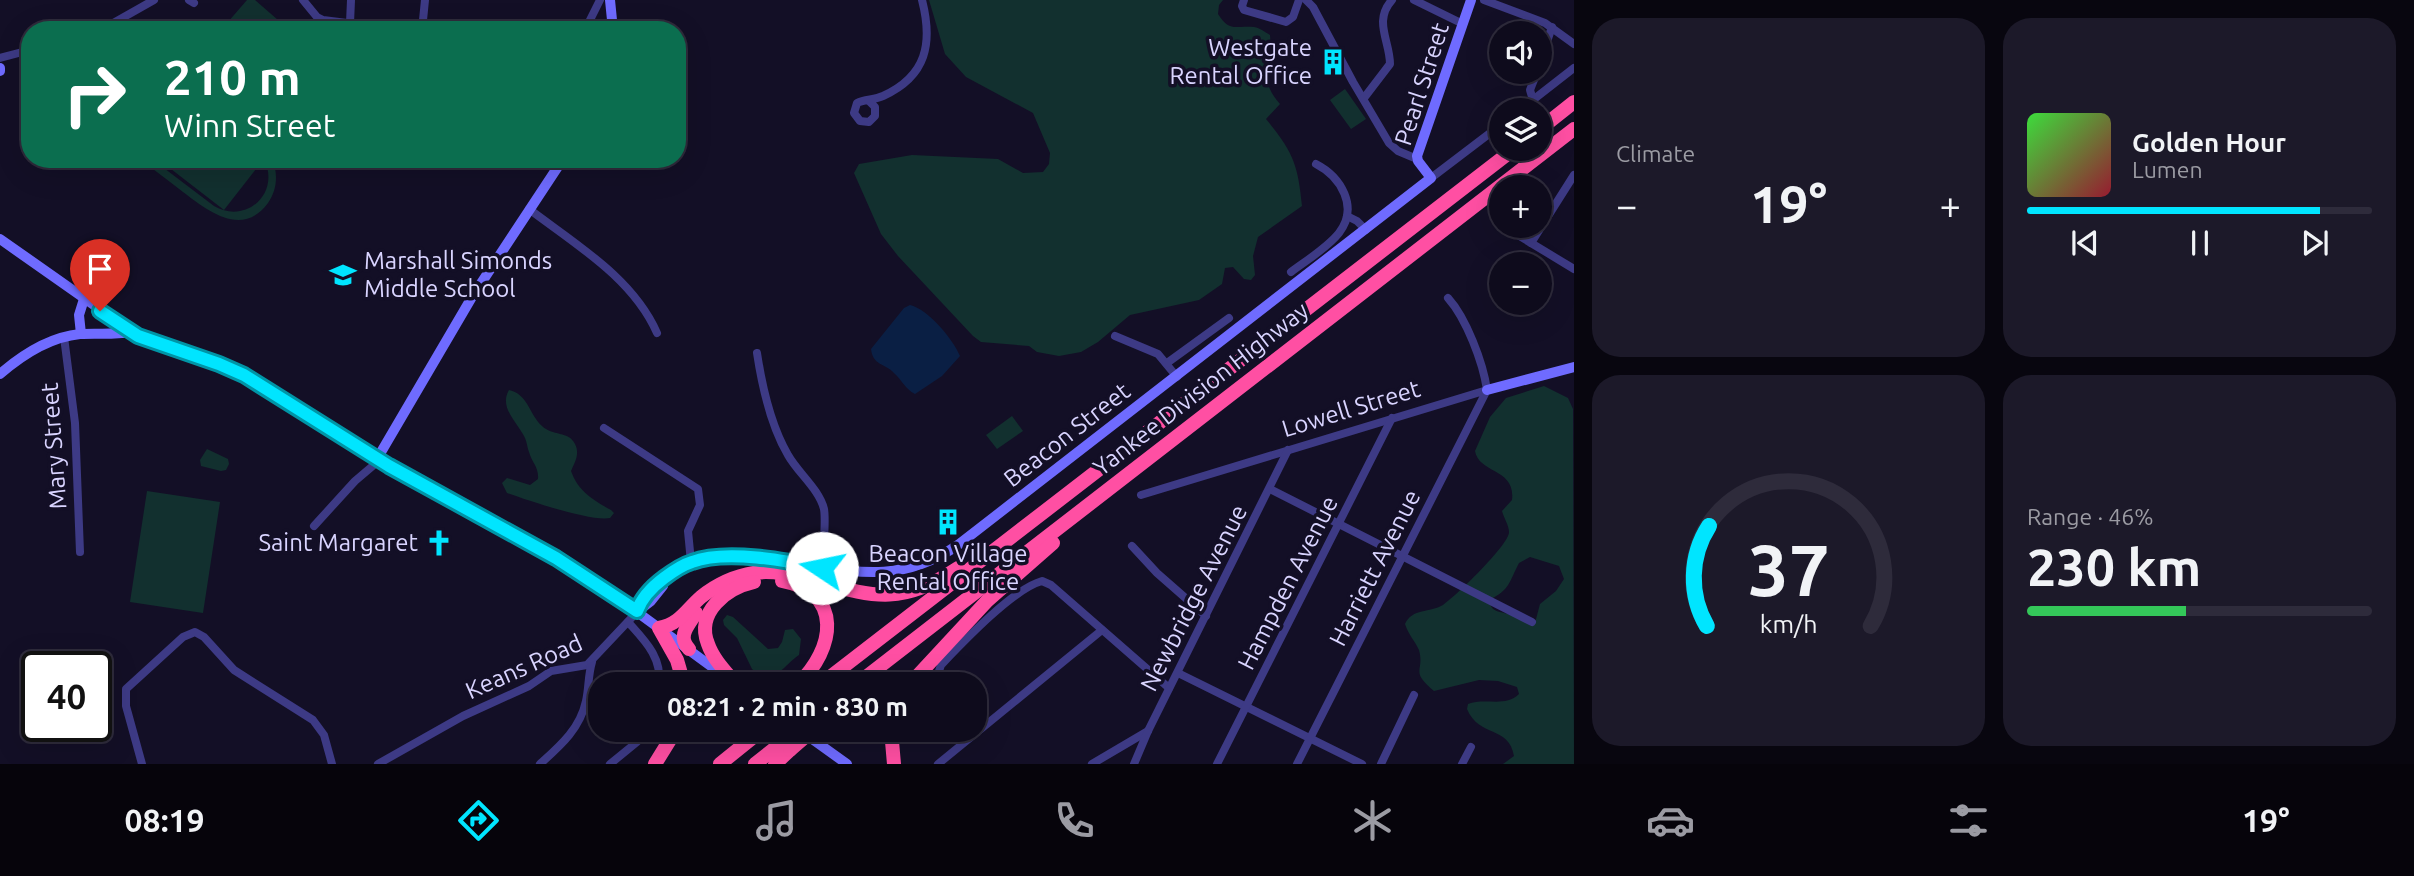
<!DOCTYPE html>
<meta charset="utf-8">
<style>
:root{--surface:#0e0b1c;--page:#1c1929;--text:#f1f3f6;--muted:#9b9ba3;--line:#2e2b3b;--accent:#00e5ff}
body{margin:0;font-family:Ubuntu,sans-serif;background:var(--page);color:var(--text);height:100vh;display:flex;flex-direction:column;font-size:26px;white-space:nowrap}
*{box-sizing:border-box;margin:0}
p{font-size:23px;color:var(--muted)}
.icon{flex:none;width:38px;height:38px;fill:none;stroke:currentColor;stroke-width:2;stroke-linecap:round;stroke-linejoin:round}
.map{position:relative;flex:1;overflow:hidden}
.panel{display:flex;flex-direction:column;gap:18px;padding:18px;background:#08060f;width:840px}
.panel>*{flex:none}
.guide{position:absolute;left:21px;top:21px;width:665px;height:147px;border-radius:28px;box-shadow:0 7px 28px #0002,0 0 0 2px var(--line);background:#0b6e4f;color:#fff;overflow:hidden}
.buttons{position:absolute;left:1489px;top:21px;display:grid;gap:14px}
.buttons a{display:grid;place-items:center;width:63px;height:63px;border-radius:50%;background:var(--surface);box-shadow:0 7px 28px #0002,0 0 0 2px var(--line);font-size:35px}
.speed{position:absolute;left:21px;top:651px;display:flex;gap:14px;font-size:35px;font-weight:700;text-align:center}
.speed>*{display:grid;place-content:center;width:91px;height:91px;border-radius:50%;background:var(--surface);box-shadow:0 7px 28px #0002,0 0 0 2px var(--line);line-height:1}
.speed .limit{border:4px solid #111;border-radius:10px;background:#fff;color:#111}
.pin{position:absolute;display:grid;place-items:center;width:60px;height:60px;color:#fff;margin:-72px -30px;border-radius:50% 50% 50% 0;rotate:-45deg;box-shadow:0 0 7px #0007}
.pin .icon{rotate:45deg}
.me{position:absolute;width:77px;margin:-38px;rotate:281deg;stroke-linejoin:round;filter:drop-shadow(0 0 5px #0008)}
.turn{display:flex;align-items:center;gap:24px;height:147px;padding:0 28px;font-size:32px}
.turn .icon{width:91px;height:91px;stroke-width:2.5}
.turn b{display:block;font-size:49px;line-height:60px}
.big{font-size:52px;font-weight:700;line-height:1.1}
.panel .card{flex:1;display:flex;flex-direction:column;justify-content:center;gap:10px;min-width:0;padding:0 24px;border-radius:28px;background:var(--page)}
.panel .dial{align-items:center;gap:0}
.dial svg{height:182px;overflow:visible;fill:none;stroke:var(--line);stroke-width:7;stroke-linecap:round;text-anchor:middle}
.dial text{fill:var(--text);stroke:none}
.song{display:flex;align-items:center;gap:21px}
.cover{width:84px;height:84px;border-radius:10px;background:linear-gradient(135deg,hsl(120 70% 55%),hsl(350 70% 35%))}
.played{height:7px;border-radius:4px;background:linear-gradient(90deg,var(--accent) 85%,var(--line) 85%)}
.keys{display:flex;justify-content:space-around;direction:ltr}
.heat{display:flex;justify-content:space-between;align-items:center;font-size:38px;direction:ltr}
.charge{height:10px;border-radius:5px;background:linear-gradient(90deg,#34c759 46%,var(--line) 0)}
.panel .tiles{flex:1;display:grid;gap:18px;grid-template-columns:repeat(2,1fr)}
.trip{position:absolute;left:588px;top:672px;width:399px;height:70px;border-radius:28px;background:var(--surface);box-shadow:0 7px 28px #0002,0 0 0 2px var(--line);font-weight:700;line-height:70px;text-align:center}
.tab-bar{display:flex;height:112px;justify-content:space-around;align-items:center;background:#06040b;color:var(--muted)}
.tab-bar .icon{width:49px;height:49px}
.tab-bar .selected{color:var(--accent)}
.tab-bar b{font-size:32px;color:var(--text)}
main{display:flex;flex:1;min-height:0}
.map>svg:first-child{display:block}
.green{fill:#12302f;fill-rule:evenodd}
.water{fill:#0a1f44}
.lines{fill:none;stroke-linecap:round;stroke-linejoin:round}
.street{stroke:#3d3a85;stroke-width:8}
.secondary{stroke:#6f6bff;stroke-width:10}
.highway{stroke:#ff4fa3;stroke-width:14}
.highway-bridge{stroke:#ff4fa3;stroke-width:14}
.route-casing{stroke:#0095a6;stroke-width:18}
.route{stroke:#00e5ff;stroke-width:12}
.labels{text-anchor:middle;stroke-width:7;stroke-linejoin:round;paint-order:stroke}
.poi-label{font-size:24px;fill:#d9d4ff;stroke:#130f26;text-anchor:end}
.street-label{font-size:24px;fill:#d9d4ff;stroke:#130f26}
</style>
<main>
<div class="map">
<svg width="1574" height="764" viewBox="0 0 1574 764">
<rect width="100%" height="100%" fill="#130f26"/>
<g class="green">
<polygon points="247,0 255,0 286,27 283,30 221,30"/>
<path d="M929,0H1223L1219,5L1218,14C1230,33 1235,25 1254,27C1260,28 1265,32 1270,35C1273,65 1256,77 1280,104L1266,119C1293,152 1298,164 1302,206L1258,237L1253,256L1255,275L1251,280L1244,279L1233,267L1225,268L1222,284L1199,300L1130,315L1098,342L1081,352L1059,356L1037,352L1029,346L981,342L973,336L898,256L881,234L854,173L859,164L912,155L998,159L1023,173L1043,172L1049,164L1050,153L1033,113L966,77L945,54Z"/>
<polygon points="1345,89 1366,119 1351,129 1330,100"/>
<path d="M140,159H152L214,206C246,225 281,193 264,159L273,161C278,175 277,190 268,203C242,238 208,211 183,192C169,181 154,170 140,159Z"/>
<polygon points="158,159 262,159 263,160 224,210"/>
<path d="M1544,386L1568,398L1573,409L1574,764H1503L1514,756C1509,725 1479,738 1467,709L1468,704C1485,697 1505,708 1519,694L1517,687L1498,681L1479,680L1434,691C1409,670 1425,672 1419,650C1415,641 1408,634 1405,624C1412,608 1430,613 1443,605C1454,598 1510,544 1509,532C1509,526 1504,518 1502,511L1512,500C1516,468 1479,474 1475,451L1490,417L1506,398ZM1530,557L1559,566L1564,579L1556,591L1540,604L1535,623L1532,625C1524,622 1518,617 1511,615C1500,611 1491,613 1489,600C1510,590 1509,582 1519,563Z"/>
<path d="M509,390C528,394 529,414 542,426C552,436 569,431 575,444C580,454 575,462 571,471C578,491 593,500 611,510L614,513L610,518C592,522 526,500 507,493L502,483L507,478L530,485L538,479C539,467 532,463 529,452C527,447 527,441 524,436C516,421 499,407 509,390Z"/>
<polygon points="1012,416 1023,431 997,449 986,435"/>
<polygon points="207,449 228,459 229,464 226,470 221,471 201,466 200,460"/>
<polygon points="147,491 220,502 203,613 130,602"/>
<path d="M727,615L733,617L768,649L778,648L782,642L785,630L793,629L801,639L799,655C787,663 779,677 764,679L752,669L737,638L724,625L723,620Z"/>
</g>
<path class="water" d="M910,305C928,309 953,339 960,356L942,376L915,394C905,389 902,380 894,373C885,363 873,366 871,349L904,308Z"/>
<g class="lines">
<g class="street">
<polyline points="189,0 194,3"/>
<polyline points="303,0 317,17 323,20 403,30"/>
<polyline points="1244,0 1242,6 1244,10 1286,22 1293,17 1299,0"/>
<polyline points="1306,0 1313,7 1353,82 1389,143 1398,151 1417,159"/>
<polyline points="1414,0 1463,24"/>
<polyline points="1484,0 1545,23 1574,44"/>
<polyline points="350,23 351,0"/>
<polyline points="101,30 154,0"/>
<polyline points="422,30 425,0"/>
<polyline points="585,30 600,0"/>
<polyline points="0,58 30,50"/>
<polyline points="1540,62 1552,27"/>
<path d="M1364,98L1390,64C1390,41 1373,21 1392,0"/>
<polyline points="1533,100 1530,90 1537,72"/>
<path d="M869,101L875,107V116L869,122L860,121L854,113L857,103C865,99 874,100 883,96C927,76 933,43 922,0"/>
<polyline points="1520,110 1574,68"/>
<polyline points="1431,178 1502,124"/>
<path d="M529,209C575,244 633,278 657,333"/>
<polyline points="1347,216 1357,221 1366,230"/>
<polyline points="1503,226 1574,269"/>
<polyline points="1531,243 1574,175"/>
<path d="M1291,272C1307,260 1327,248 1339,233C1359,207 1341,177 1316,164"/>
<path d="M1448,298C1466,318 1483,362 1487,390"/>
<polyline points="1115,336 1158,354 1177,377"/>
<polyline points="64,337 75,423 80,552"/>
<path d="M757,353C762,386 771,426 788,455C798,473 819,489 824,509C826,520 823,556 822,568"/>
<polyline points="1167,363 1229,318"/>
<polyline points="604,428 698,489 700,505 688,531 691,562"/>
<polyline points="1270,489 1532,622"/>
<polyline points="1141,495 1487,390"/>
<polyline points="314,526 355,481 375,464 377,459"/>
<polyline points="1132,546 1157,573 1206,616"/>
<path d="M628,622C645,641 662,657 659,684"/>
<polyline points="1178,673 1362,764"/>
<path d="M940,682L939,671L941,665C963,642 1013,589 1042,581L1051,585L1169,688"/>
<polyline points="142,764 126,706 126,689 183,637 195,632 204,637 234,670 313,720 324,735 332,764"/>
<polyline points="378,764 463,716 529,686 551,671 587,665 637,612"/>
<path d="M540,764C560,746 580,729 586,701C589,688 588,675 592,662"/>
<polyline points="610,764 637,742 644,730"/>
<polyline points="938,764 1102,630"/>
<polyline points="1092,764 1148,731"/>
<polyline points="1134,764 1148,731 1288,450"/>
<polyline points="1217,764 1392,418"/>
<polyline points="1297,764 1487,390"/>
<polyline points="1381,764 1414,695"/>
<polyline points="1462,764 1471,747"/>
</g>
<g class="secondary">
<polyline points="610,0 613,30"/>
<polyline points="0,68 0,71"/>
<polyline points="0,239 138,336 219,364 244,375 389,466 576,571 637,612 723,675"/>
<polyline points="81,334 79,315 84,299"/>
<path d="M0,374C22,355 50,337 80,334C97,333 114,335 130,332"/>
<polyline points="1487,390 1574,367"/>
<polyline points="377,459 472,297 563,159"/>
<polyline points="638,611 651,601 663,586"/>
<path d="M637,612C644,587 675,566 699,560C726,556 754,557 781,560C849,570 896,587 958,545L1431,178L1418,161L1417,156L1471,0"/>
<polyline points="801,731 847,764"/>
</g>
<g class="highway">
<polyline points="1540,129 1574,102"/>
<path d="M782,581C844,593 835,649 798,684"/>
<path d="M689,649C677,636 688,626 696,613"/>
<path d="M684,684L677,660L659,628C680,624 686,610 701,597C716,585 735,576 754,573C773,570 792,575 811,580C875,597 900,606 958,568"/>
<path d="M736,684C726,672 713,659 708,644C695,612 727,588 754,582"/>
<polyline points="821,684 1514,149"/>
<polyline points="857,684 1574,129"/>
<polyline points="910,684 987,601 1053,543"/>
<polyline points="891,730 894,764"/>
<polyline points="655,764 676,730"/>
<polyline points="720,764 762,730"/>
<polyline points="755,764 798,730"/>
<polyline points="775,764 790,750"/>
</g>
<polyline class="highway-bridge" points="790,750 813,730"/>
</g>
<g class="lines">
<g class="route-casing">
<path id="route" d="M100,311L138,336L219,364L244,375L389,466L556,558L637,611C642,597 652,587 664,578C672,572 682,565 692,562C726,549 787,561 822,568"/>
</g>
<use href="#route" class="route"/>
</g>
<defs>
<g id="building-bare" transform="scale(2.1)"><path d="M-4-6H4V6H1V3H-1V6H-4ZM-2.5-4.3h1.7v1.8h-1.7ZM.8-4.3h1.7v1.8H.8ZM-2.5-1h1.7V.8h-1.7ZM.8-1h1.7V.8H.8Z" fill="#00e5ff" stroke="#130f26" stroke-width="2.5" paint-order="stroke"/></g>
<g id="school-bare" transform="scale(2.1)"><path d="M0-5L7-2L0 1L-7-2ZM-4 1L0 2.5L4 1V4Q0 6-4 4Z" fill="#00e5ff" stroke="#130f26" stroke-width="2.5" paint-order="stroke"/></g>
<g id="church-bare" transform="scale(2.1)"><path d="M-1.2-6h2.4v3.5h3.3v2.4h-3.3V6h-2.4V-.1h-3.3v-2.4h3.3Z" fill="#00e5ff" stroke="#130f26" stroke-width="2.5" paint-order="stroke"/></g>
</defs>
<g fill-rule="evenodd">
<use href="#building-bare" x="1333" y="62"/>
<use href="#school-bare" x="343" y="275"/>
<use href="#building-bare" x="948" y="522"/>
<use href="#church-bare" x="439" y="543"/>
</g>
<g class="labels">
<g class="poi-label">
<text x="1312" y="56">Westgate<tspan x="1312" dy="28">Rental Office</tspan></text>
<text x="364" y="269" text-anchor="start">Marshall Simonds<tspan x="364" dy="28">Middle School</tspan></text>
<text x="418" y="551">Saint Margaret</text>
<text x="948" y="562" text-anchor="middle">Beacon Village<tspan x="948" dy="28">Rental Office</tspan></text>
</g>
<g class="street-label">
<text transform="translate(1422 84) rotate(-72)" y="8">Pearl Street</text>
<text transform="translate(1201 389) rotate(-38)" y="8">Yankee Division Highway</text>
<text transform="translate(1351 409) rotate(-17)" y="8">Lowell Street</text>
<text transform="translate(1067 435) rotate(-38)" y="8">Beacon Street</text>
<text transform="translate(54 446) rotate(-94)" y="8">Mary Street</text>
<text transform="translate(1375 568) rotate(-63)" y="8">Harriett Avenue</text>
<text transform="translate(1288 583) rotate(-63)" y="8">Hampden Avenue</text>
<text transform="translate(1194 598) rotate(-63)" y="8">Newbridge Avenue</text>
<text transform="translate(524 667) rotate(-24)" y="8">Keans Road</text>
</g>
</g>
</svg>
<div class="buttons">
<a><svg class="icon" aria-label="sound" viewBox="0 0 24 24"><path d="M4 9h4l5-4v14l-5-4H4zM17 9q2 3 0 6"/></svg></a>
<a><svg class="icon" aria-label="layers" viewBox="0 0 24 24"><path d="M12 4l9 5-9 5-9-5zM3 14l9 5 9-5"/></svg></a>
<a>+</a>
<a>−</a>
</div>
<div class="speed"><div class="limit">40</div></div>
<div class="pin" style="left:100px;top:311px;background:#d93025"><svg class="icon" aria-label="arrive" viewBox="0 0 24 24"><path d="M6 21V4h12l-3 4 3 4H6"/></svg></div>
<svg class="me" style="left:822px;top:568px" viewBox="-20 -20 40 40"><circle r="19" fill="#fff"/><path d="M0-13L10 11 0 6-10 11z" fill="#00e5ff"/></svg>
<div class="trip">08:21 · 2 min · 830 m</div>
<div class="guide">
<div class="turn"><svg class="icon" aria-label="right" viewBox="0 0 24 24"><path d="M7 20v-9h11M14 6l5 5-5 5"/></svg><div><b>210 m</b>Winn Street</div></div>
</div>
</div>
<section class="panel">
<div class="tiles">
<div class="card"><p>Climate</p>
<div class="heat"><a>−</a><b class="big">19°</b><a>+</a></div>
</div>
<div class="card">
<div class="song"><i class="cover"></i><div><b>Golden Hour</b><p>Lumen</p></div></div>
<div class="played"></div>
<div class="keys"><svg class="icon" aria-label="previous" viewBox="0 0 24 24"><path d="M18 5L8 12l10 7zM5 5v14"/></svg><svg class="icon" aria-label="pause" viewBox="0 0 24 24"><path d="M8 5v14M16 5v14"/></svg><svg class="icon" aria-label="next" viewBox="0 0 24 24"><path d="M6 5l10 7-10 7zM19 5v14"/></svg></div>
</div>
<div class="card dial"><svg viewBox="0 0 100 80">
<path d="M14 69A42 42 0 1 1 86 69"/>
<path d="M14 69A42 42 0 0 1 15 25" stroke="#00e5ff"/>
<text x="50" y="56" font-size="32" font-weight="700">37</text>
<text x="50" y="72" font-size="11">km/h</text>
</svg></div>
<div class="card"><p>Range · 46%</p><b class="big">230 km</b><div class="charge"></div></div>
</div>
</section>
</main>
<nav class="tab-bar">
<b>08:19</b>
<svg class="icon selected" aria-label="directions" viewBox="0 0 24 24"><path d="M12 3l9 9-9 9-9-9zM9 14v-3h6M13 9l2 2-2 2"/></svg>
<svg class="icon" aria-label="music" viewBox="0 0 24 24"><path d="M9 18V5l10-2v13"/><circle cx="6" cy="18" r="3"/><circle cx="16" cy="16" r="3"/></svg>
<svg class="icon" aria-label="phone" viewBox="0 0 24 24"><path d="M5 4h4l2 5-3 2q2 4 5 5l2-3 5 2v4C11 20 4 13 5 4z"/></svg>
<svg class="icon" aria-label="climate" viewBox="0 0 24 24"><path d="M12 3v18M4 7l16 10M4 17L20 7"/></svg>
<svg class="icon" aria-label="car" viewBox="0 0 24 24"><path d="M5 17H2v-5l4-1 3-4h7l3 4 3 1v5h-3M9 17h6M6 11h13"/><circle cx="7" cy="17" r="2"/><circle cx="17" cy="17" r="2"/></svg>
<svg class="icon" aria-label="filters" viewBox="0 0 24 24"><path d="M4 7h16M4 17h16"/><circle cx="9" cy="7" r="2"/><circle cx="15" cy="17" r="2"/></svg>
<b>19°</b>
</nav>
